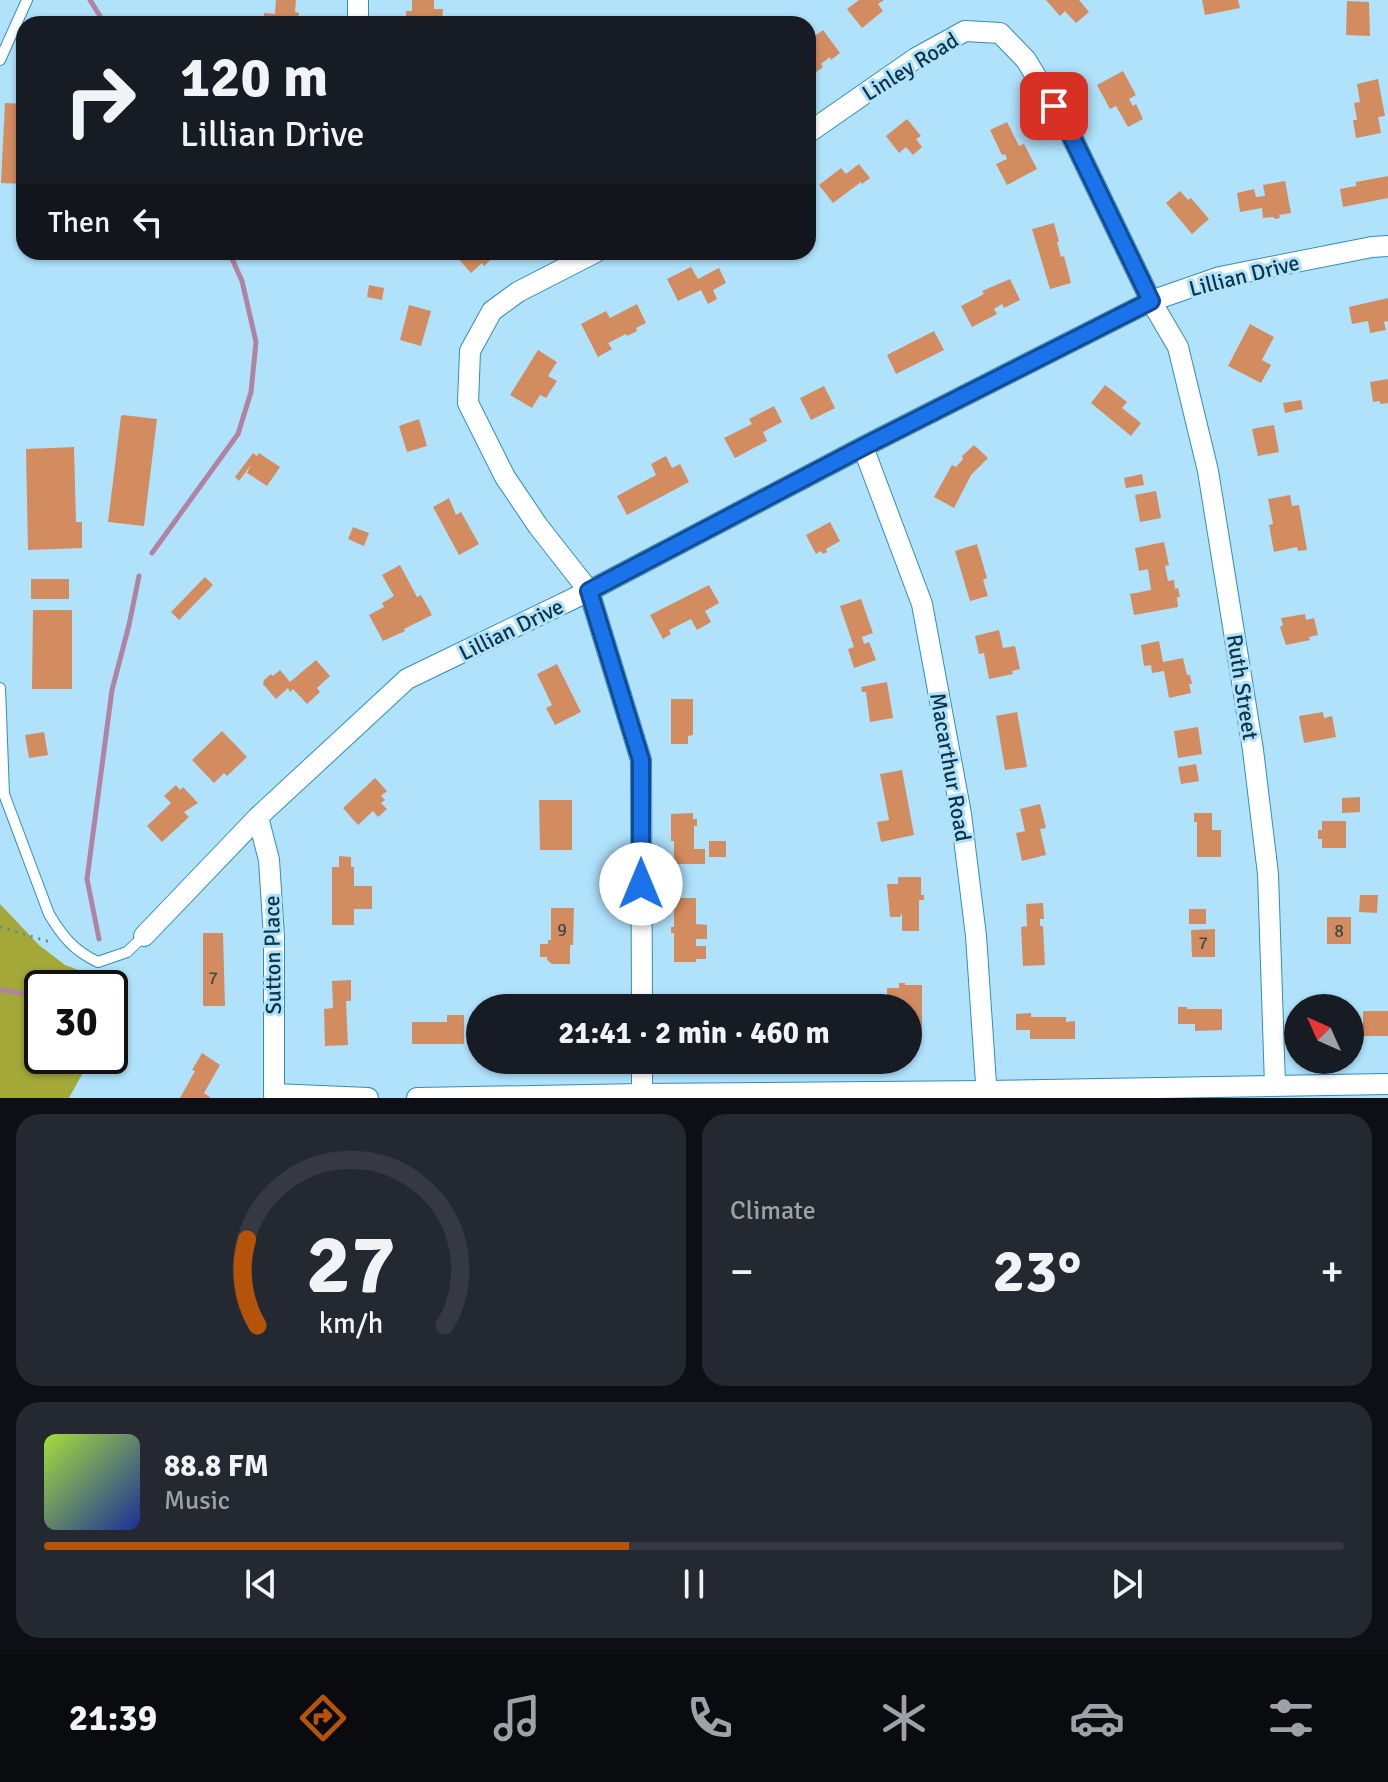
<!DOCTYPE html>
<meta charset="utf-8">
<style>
:root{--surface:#171b24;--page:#242831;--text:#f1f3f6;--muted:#9ea1a6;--line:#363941;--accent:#b45309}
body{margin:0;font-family:Signika,sans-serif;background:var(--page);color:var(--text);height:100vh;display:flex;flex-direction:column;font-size:30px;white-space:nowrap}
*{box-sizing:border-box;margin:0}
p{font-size:26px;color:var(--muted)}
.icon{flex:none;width:44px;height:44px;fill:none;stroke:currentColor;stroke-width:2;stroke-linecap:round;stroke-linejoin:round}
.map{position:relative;height:1098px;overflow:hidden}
.details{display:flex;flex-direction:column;gap:16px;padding:16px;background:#0d0f14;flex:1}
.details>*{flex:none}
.guide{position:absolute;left:16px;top:16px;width:800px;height:244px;border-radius:24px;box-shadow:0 2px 6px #0004;background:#171b24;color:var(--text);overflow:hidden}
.needle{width:52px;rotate:315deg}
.fabs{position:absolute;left:1284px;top:994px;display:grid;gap:16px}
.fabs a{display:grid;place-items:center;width:80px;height:80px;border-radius:50%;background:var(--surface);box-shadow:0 2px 6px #0004;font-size:40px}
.speed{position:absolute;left:24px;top:970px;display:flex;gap:16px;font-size:40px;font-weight:700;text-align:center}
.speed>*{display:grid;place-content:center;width:104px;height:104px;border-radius:50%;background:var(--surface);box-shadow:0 2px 6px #0004;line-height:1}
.speed .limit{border:4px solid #111;border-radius:12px;background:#fff;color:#111}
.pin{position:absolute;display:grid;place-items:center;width:68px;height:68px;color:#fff;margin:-34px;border-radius:16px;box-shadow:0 4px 12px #0006}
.me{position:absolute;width:88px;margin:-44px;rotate:0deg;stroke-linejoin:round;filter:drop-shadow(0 0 6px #0008)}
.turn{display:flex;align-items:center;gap:28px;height:168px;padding:0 32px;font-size:36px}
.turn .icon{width:104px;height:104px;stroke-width:2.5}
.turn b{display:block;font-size:56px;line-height:68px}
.then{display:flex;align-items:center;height:76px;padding:0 32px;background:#0003;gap:16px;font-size:30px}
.big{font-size:60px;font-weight:700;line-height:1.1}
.details .widget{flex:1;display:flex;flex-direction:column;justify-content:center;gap:12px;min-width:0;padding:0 28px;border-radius:24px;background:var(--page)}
.details .dial{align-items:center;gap:0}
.dial svg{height:208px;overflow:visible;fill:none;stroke:var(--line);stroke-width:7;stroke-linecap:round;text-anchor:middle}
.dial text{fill:var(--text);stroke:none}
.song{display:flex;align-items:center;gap:24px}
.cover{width:96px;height:96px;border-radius:12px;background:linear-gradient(135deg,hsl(80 70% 55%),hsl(230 70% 35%))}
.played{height:8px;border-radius:4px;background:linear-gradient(90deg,var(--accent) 45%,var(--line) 45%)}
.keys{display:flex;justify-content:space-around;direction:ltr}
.heat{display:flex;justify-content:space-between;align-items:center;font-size:44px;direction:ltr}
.details .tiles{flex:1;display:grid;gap:16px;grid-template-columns:1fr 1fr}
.widget:last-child{grid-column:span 2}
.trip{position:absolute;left:466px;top:994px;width:456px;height:80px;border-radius:40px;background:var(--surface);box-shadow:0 2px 6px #0004;font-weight:700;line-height:80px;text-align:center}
.menu{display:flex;height:128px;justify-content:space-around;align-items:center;background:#090b0e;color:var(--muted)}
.menu .icon{width:56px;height:56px}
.menu .current{color:var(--accent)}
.menu b{font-size:36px;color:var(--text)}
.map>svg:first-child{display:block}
.forest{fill:#a3a838}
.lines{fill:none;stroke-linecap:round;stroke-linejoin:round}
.stream{stroke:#b183a2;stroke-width:5}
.building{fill:#d38c60}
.lane-casing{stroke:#318eb8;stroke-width:12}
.street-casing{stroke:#318eb8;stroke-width:22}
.path{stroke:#5e8ba0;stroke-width:3;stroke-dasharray:2 6;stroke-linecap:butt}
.lane{stroke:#fff;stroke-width:10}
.street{stroke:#fff;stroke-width:20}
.route-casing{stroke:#114b97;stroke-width:20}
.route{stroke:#1a73e8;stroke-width:14}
.labels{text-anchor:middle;stroke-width:6;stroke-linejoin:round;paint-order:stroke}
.number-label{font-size:18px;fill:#3e4a4c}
.street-label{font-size:22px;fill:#0d3445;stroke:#b0e2fc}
</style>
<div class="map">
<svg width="1388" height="1098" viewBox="0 0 1388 1098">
<rect width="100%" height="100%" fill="#b0e2fc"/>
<polygon class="forest" points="0,904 39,945 65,965 121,986 110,1024 110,988 42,988 42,1056 92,1056 69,1098 0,1098"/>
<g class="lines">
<g class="stream">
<polyline points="90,0 105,24"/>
<polyline points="152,553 238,434 251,392 256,342 242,281 229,252"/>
<polyline points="99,939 87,879 112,690 129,625 139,576"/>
<polyline points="66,988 73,972"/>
<polyline points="0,990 42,996"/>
</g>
</g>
<g class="building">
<polygon points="276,0 296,0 295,12 299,13 298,24 263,24 264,13 275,14"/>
<polygon points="412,0 434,0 434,9 443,9 442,24 406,24 406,11 412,11"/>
<polygon points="859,0 884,0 878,4 883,11 862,28 847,9"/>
<polygon points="1046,0 1079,0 1089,12 1076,23 1065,11 1060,16"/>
<polygon points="1202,0 1238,0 1240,8 1205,15"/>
<polygon points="1347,1 1369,2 1370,36 1346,35"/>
<polygon points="823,30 840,53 831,60 830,57 821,64 823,67 808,78 808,52 810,50 808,41"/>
<polygon points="1123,71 1136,95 1129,99 1133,106 1136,104 1143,119 1128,127 1116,106 1110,109 1097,85"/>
<polygon points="1378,79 1385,116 1378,117 1381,133 1356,138 1353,120 1357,120 1354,103 1360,102 1357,84"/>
<polygon points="5,103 24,104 24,184 1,183"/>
<polygon points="907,119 921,136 916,139 922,147 913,155 906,147 899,153 886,136"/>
<polygon points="1007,122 1019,146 1024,144 1037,169 1007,185 996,164 1007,159 1005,154 1002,155 990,130"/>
<polygon points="859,164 870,178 862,184 861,182 833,203 819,185 841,168 846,174"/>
<polygon points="1388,176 1388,198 1343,207 1340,189 1356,186 1356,182"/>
<polygon points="1285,181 1291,213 1279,215 1280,218 1275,219 1273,217 1263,218 1262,208 1240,212 1237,193 1254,189 1256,197 1265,196 1263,185"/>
<polygon points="1180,191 1188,200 1191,198 1209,219 1192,234 1166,203"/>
<polygon points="1054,223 1059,242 1057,242 1061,257 1064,256 1071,283 1050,289 1032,229"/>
<polygon points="456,252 499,252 484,266 482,263 471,273 454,254"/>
<polygon points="691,267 698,279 719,268 726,283 713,290 717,299 708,304 701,290 678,301 667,279"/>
<polygon points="1010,279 1020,300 1004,308 1002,304 994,309 997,314 972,327 961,306 984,294 982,291"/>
<polygon points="369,285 384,288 382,300 367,297"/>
<polygon points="1388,298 1388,321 1384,322 1386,330 1370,333 1368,321 1352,324 1349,307"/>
<polygon points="637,304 646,323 636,328 637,331 627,336 626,334 608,343 612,349 598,357 581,324 606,311 610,318"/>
<polygon points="409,305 431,311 421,346 400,340"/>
<polygon points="1250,324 1274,337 1262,360 1271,365 1261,383 1228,366"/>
<polygon points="934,331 944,350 896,374 887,355"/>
<polygon points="538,350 557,362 548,376 557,381 546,398 540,395 532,408 510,395"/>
<polygon points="1388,379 1388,403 1380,404 1380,401 1373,402 1370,382"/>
<polygon points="1105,385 1127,402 1122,408 1141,423 1131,436 1091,403"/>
<polygon points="824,386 835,408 811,420 800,398"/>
<polygon points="1301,400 1303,409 1285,413 1283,403"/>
<polygon points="774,406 782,422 763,432 767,441 735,458 724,438 752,424 749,419"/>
<polygon points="123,415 157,419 144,526 108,522 121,416"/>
<polygon points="419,419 427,446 407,452 399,426"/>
<polygon points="1274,425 1279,452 1258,456 1252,429"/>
<polygon points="974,445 988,458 971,475 954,508 934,497 952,465 956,467 963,459 962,456"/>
<polygon points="74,447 76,522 82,522 82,548 28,550 26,449"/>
<polygon points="253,453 257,456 259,453 280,467 267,486 247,473 251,465 239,481 235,477"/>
<polygon points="666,456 672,468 680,464 689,482 627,515 617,496 656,475 651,464"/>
<polygon points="1142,474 1144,485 1126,488 1124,478"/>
<polygon points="1156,491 1161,518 1140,522 1135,495"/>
<polygon points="1290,495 1292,506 1299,505 1307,550 1298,551 1297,547 1274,552 1269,525 1273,524 1268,499"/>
<polygon points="449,498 456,515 461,512 479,544 459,555 433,507"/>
<polygon points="830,522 840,541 826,549 827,552 823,554 821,551 816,554 806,535"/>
<polygon points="353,527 369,533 364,546 348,539"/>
<polygon points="1164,542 1169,565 1165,566 1168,581 1174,580 1175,589 1178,588 1180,597 1177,597 1178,607 1134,615 1130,594 1151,590 1148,569 1139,571 1135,548"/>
<polygon points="977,544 987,578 983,580 988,596 970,601 955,551"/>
<polygon points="400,565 417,597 421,595 432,615 404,629 405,631 383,641 369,615 384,607 382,603 394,596 382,575"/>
<polygon points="205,577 213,585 179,620 171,612"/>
<rect x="31" y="579" width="38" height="20"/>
<polygon points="709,585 719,603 705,611 711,622 697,630 691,619 669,630 671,634 663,639 650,615"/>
<polygon points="861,599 873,633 862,637 864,644 869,642 876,660 854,668 848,649 854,647 840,606"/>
<polygon points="33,610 72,610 72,689 32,689"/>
<polygon points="1305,614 1306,620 1314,618 1318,635 1309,637 1310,640 1286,645 1280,627 1283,625 1281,618"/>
<polygon points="999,630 1003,648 1015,646 1020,669 1012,671 1013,674 989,679 984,653 979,654 975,636"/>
<polygon points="1159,641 1163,662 1183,658 1187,675 1190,675 1192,684 1189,684 1191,693 1169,698 1164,671 1152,673 1151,665 1144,666 1141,645"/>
<polygon points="316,660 330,676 317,688 320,692 307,704 293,689 290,692 288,688 276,699 263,684 264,680 271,674 273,676 280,670 290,682"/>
<polygon points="557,664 581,712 555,725 546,708 552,705 537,674"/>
<polygon points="887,682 893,718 870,722 866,692 862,692 861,687"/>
<polygon points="671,699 693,699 693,735 688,736 688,744 671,744"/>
<polygon points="1017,712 1027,767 1005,770 996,716"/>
<polygon points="1323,712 1324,718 1332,716 1336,737 1304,743 1299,716"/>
<polygon points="1198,727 1202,754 1178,758 1174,731"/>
<polygon points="222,731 247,757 227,776 224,773 214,783 192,760"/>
<polygon points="44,732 48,755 29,758 25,735"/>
<polygon points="1196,764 1199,781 1181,784 1178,767"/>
<polygon points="902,770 914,835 881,842 877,822 889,820 880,774"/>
<polygon points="375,778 387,791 381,796 385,800 381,803 387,809 378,817 373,811 358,825 343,808"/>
<polygon points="176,785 180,790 183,787 198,803 184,812 189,817 162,842 147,826 171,803 164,796"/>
<polygon points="1360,797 1360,812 1342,813 1342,798"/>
<polygon points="539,800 572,800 572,850 540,850"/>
<polygon points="1040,804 1046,828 1040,829 1046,855 1022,861 1016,833 1025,831 1020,809"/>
<polygon points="693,813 693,819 697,819 697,826 694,826 694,849 705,849 705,864 674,864 674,841 671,841 671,814"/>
<polygon points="1194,813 1212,813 1212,830 1221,830 1221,857 1197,857 1197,822 1194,822"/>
<polygon points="1322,821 1346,821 1346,848 1322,848 1322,839 1318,839 1318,830 1322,830"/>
<rect x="709" y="841" width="17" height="16"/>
<polygon points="339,856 351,857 351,867 354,867 354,886 372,886 372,909 354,909 354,925 332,925 332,867 339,867"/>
<polygon points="898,877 921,877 921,895 924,895 924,900 919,900 919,931 902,931 902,913 900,917 890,917 887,884 898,884"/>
<polygon points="1360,895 1378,895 1377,913 1359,912"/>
<polygon points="674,898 696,898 696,924 707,925 707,939 696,939 696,946 706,946 706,959 696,959 696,962 674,962 674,933 671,933 671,927 674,927"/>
<polygon points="1043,903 1044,919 1040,919 1040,926 1043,926 1045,965 1023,966 1021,927 1027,926 1026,904"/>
<polygon points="551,908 574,908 573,945 570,945 570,964 552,964 547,960 547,957 540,957 540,944 548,944 548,940 551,940"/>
<rect x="1189" y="909" width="17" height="15"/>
<rect x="1327" y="917" width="24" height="27"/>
<polygon points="1215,929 1215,957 1192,957 1191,930"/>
<polygon points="203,933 223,933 225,1006 203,1006"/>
<polygon points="351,980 351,1001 346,1001 348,1045 325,1046 324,1009 333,1008 332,981"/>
<polygon points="899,983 905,983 905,985 922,985 922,1039 915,1039 916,1047 908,1047 908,1008 887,1008 887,988 899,988"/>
<polygon points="547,997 550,1006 577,997 580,1008 531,1008 530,1003"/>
<polygon points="1178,1007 1187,1007 1187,1009 1222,1009 1222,1030 1195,1031 1195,1024 1178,1024"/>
<rect x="1363" y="1011" width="25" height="25"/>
<polygon points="1031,1013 1031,1017 1066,1017 1066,1022 1075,1021 1075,1039 1030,1039 1030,1030 1016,1030 1016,1014"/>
<polygon points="447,1015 464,1015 464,1044 412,1044 412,1022 447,1022"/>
<polygon points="202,1053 220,1065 204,1093 211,1098 180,1098 195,1071 192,1070"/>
</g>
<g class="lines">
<g class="lane-casing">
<g id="lane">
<polyline points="0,60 27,0"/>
<path d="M0,688L4,794L49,914C62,936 74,951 98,962L127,952L144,936"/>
</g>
</g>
<g class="street-casing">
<g id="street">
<polyline points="358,24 358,0"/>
<polyline points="808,133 916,58 965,31 1000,33 1026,60 1068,129 1151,301 1178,347 1208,471 1253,750 1268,874 1275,1085"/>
<polyline points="596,252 518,292 492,311 470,351 468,403 505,477 538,526 589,591 641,760 642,1008"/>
<polyline points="863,447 922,604 961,814 976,936 987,1098"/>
<polyline points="258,817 269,860 274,937 274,1094"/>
<polyline points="144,936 258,817 407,679 589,591 863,447 1151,301 1220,277 1372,247 1388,246"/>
<polyline points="642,1060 642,1094"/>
<polyline points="274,1094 368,1098"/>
<polyline points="417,1098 642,1094 987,1091 1388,1084"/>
</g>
</g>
<polyline class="path" points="0,927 50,942"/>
<use href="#lane" class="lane"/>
<use href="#street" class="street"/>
</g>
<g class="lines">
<g class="route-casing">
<polyline id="route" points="641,884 641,760 589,591 863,447 1151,301 1068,129 1054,106"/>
</g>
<use href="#route" class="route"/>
</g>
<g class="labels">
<g class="number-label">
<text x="562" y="936">9</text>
<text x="1339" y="937">8</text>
<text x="1203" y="949">7</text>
<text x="213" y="984">7</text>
</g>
<g class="street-label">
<text transform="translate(910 66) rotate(-32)" y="8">Linley Road</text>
<text transform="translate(1244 275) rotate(-14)" y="8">Lillian Drive</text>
<text transform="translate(511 629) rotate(-26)" y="8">Lillian Drive</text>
<text transform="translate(1243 687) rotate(81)" y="8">Ruth Street</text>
<text transform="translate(951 767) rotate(80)" y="8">Macarthur Road</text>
<text transform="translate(272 955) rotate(-91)" y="8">Sutton Place</text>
</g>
</g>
</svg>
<div class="fabs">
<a><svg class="needle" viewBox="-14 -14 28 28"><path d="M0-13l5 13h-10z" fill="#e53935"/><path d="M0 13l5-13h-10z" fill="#9ea1a6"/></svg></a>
</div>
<div class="speed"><div class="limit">30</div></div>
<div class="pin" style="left:1054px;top:106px;background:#d93025"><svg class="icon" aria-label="arrive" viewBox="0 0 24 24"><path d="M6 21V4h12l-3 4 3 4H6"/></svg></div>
<svg class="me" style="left:641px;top:884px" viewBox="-20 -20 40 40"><circle r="19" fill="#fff"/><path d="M0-13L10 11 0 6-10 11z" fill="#1a73e8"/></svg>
<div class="trip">21:41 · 2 min · 460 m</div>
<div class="guide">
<div class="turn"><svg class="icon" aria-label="right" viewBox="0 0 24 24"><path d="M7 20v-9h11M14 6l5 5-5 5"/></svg><div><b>120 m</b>Lillian Drive</div></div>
<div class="then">Then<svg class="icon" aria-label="left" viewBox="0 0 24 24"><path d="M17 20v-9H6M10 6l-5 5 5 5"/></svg></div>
</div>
</div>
<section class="details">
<div class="tiles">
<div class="widget dial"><svg viewBox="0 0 100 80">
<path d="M14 69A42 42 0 1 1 86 69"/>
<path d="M14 69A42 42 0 0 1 10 36" stroke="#b45309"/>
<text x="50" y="56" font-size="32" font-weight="700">27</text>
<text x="50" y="72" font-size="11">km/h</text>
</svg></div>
<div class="widget"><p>Climate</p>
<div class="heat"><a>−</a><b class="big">23°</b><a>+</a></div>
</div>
<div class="widget">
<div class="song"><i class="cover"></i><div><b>88.8 FM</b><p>Music</p></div></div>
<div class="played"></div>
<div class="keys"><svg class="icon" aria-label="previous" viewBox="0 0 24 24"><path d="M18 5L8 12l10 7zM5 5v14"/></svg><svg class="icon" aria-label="pause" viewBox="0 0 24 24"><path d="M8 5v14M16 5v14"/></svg><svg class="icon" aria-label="next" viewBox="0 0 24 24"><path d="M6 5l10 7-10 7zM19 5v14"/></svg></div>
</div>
</div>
</section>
<nav class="menu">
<b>21:39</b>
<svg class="icon current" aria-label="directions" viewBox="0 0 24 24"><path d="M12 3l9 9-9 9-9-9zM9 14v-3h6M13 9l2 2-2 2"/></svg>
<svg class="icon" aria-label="music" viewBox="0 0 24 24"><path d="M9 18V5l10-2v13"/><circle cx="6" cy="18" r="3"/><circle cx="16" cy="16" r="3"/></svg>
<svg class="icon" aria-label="phone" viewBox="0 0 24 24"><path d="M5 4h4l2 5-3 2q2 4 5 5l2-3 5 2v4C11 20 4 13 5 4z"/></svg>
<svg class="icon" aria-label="climate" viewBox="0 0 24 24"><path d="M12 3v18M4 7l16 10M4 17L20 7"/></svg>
<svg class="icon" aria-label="car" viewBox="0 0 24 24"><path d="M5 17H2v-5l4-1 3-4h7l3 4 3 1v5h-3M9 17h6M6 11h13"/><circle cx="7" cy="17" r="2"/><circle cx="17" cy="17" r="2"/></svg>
<svg class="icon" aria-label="filters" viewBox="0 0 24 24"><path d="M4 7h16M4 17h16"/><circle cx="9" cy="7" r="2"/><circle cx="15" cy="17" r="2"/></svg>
</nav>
